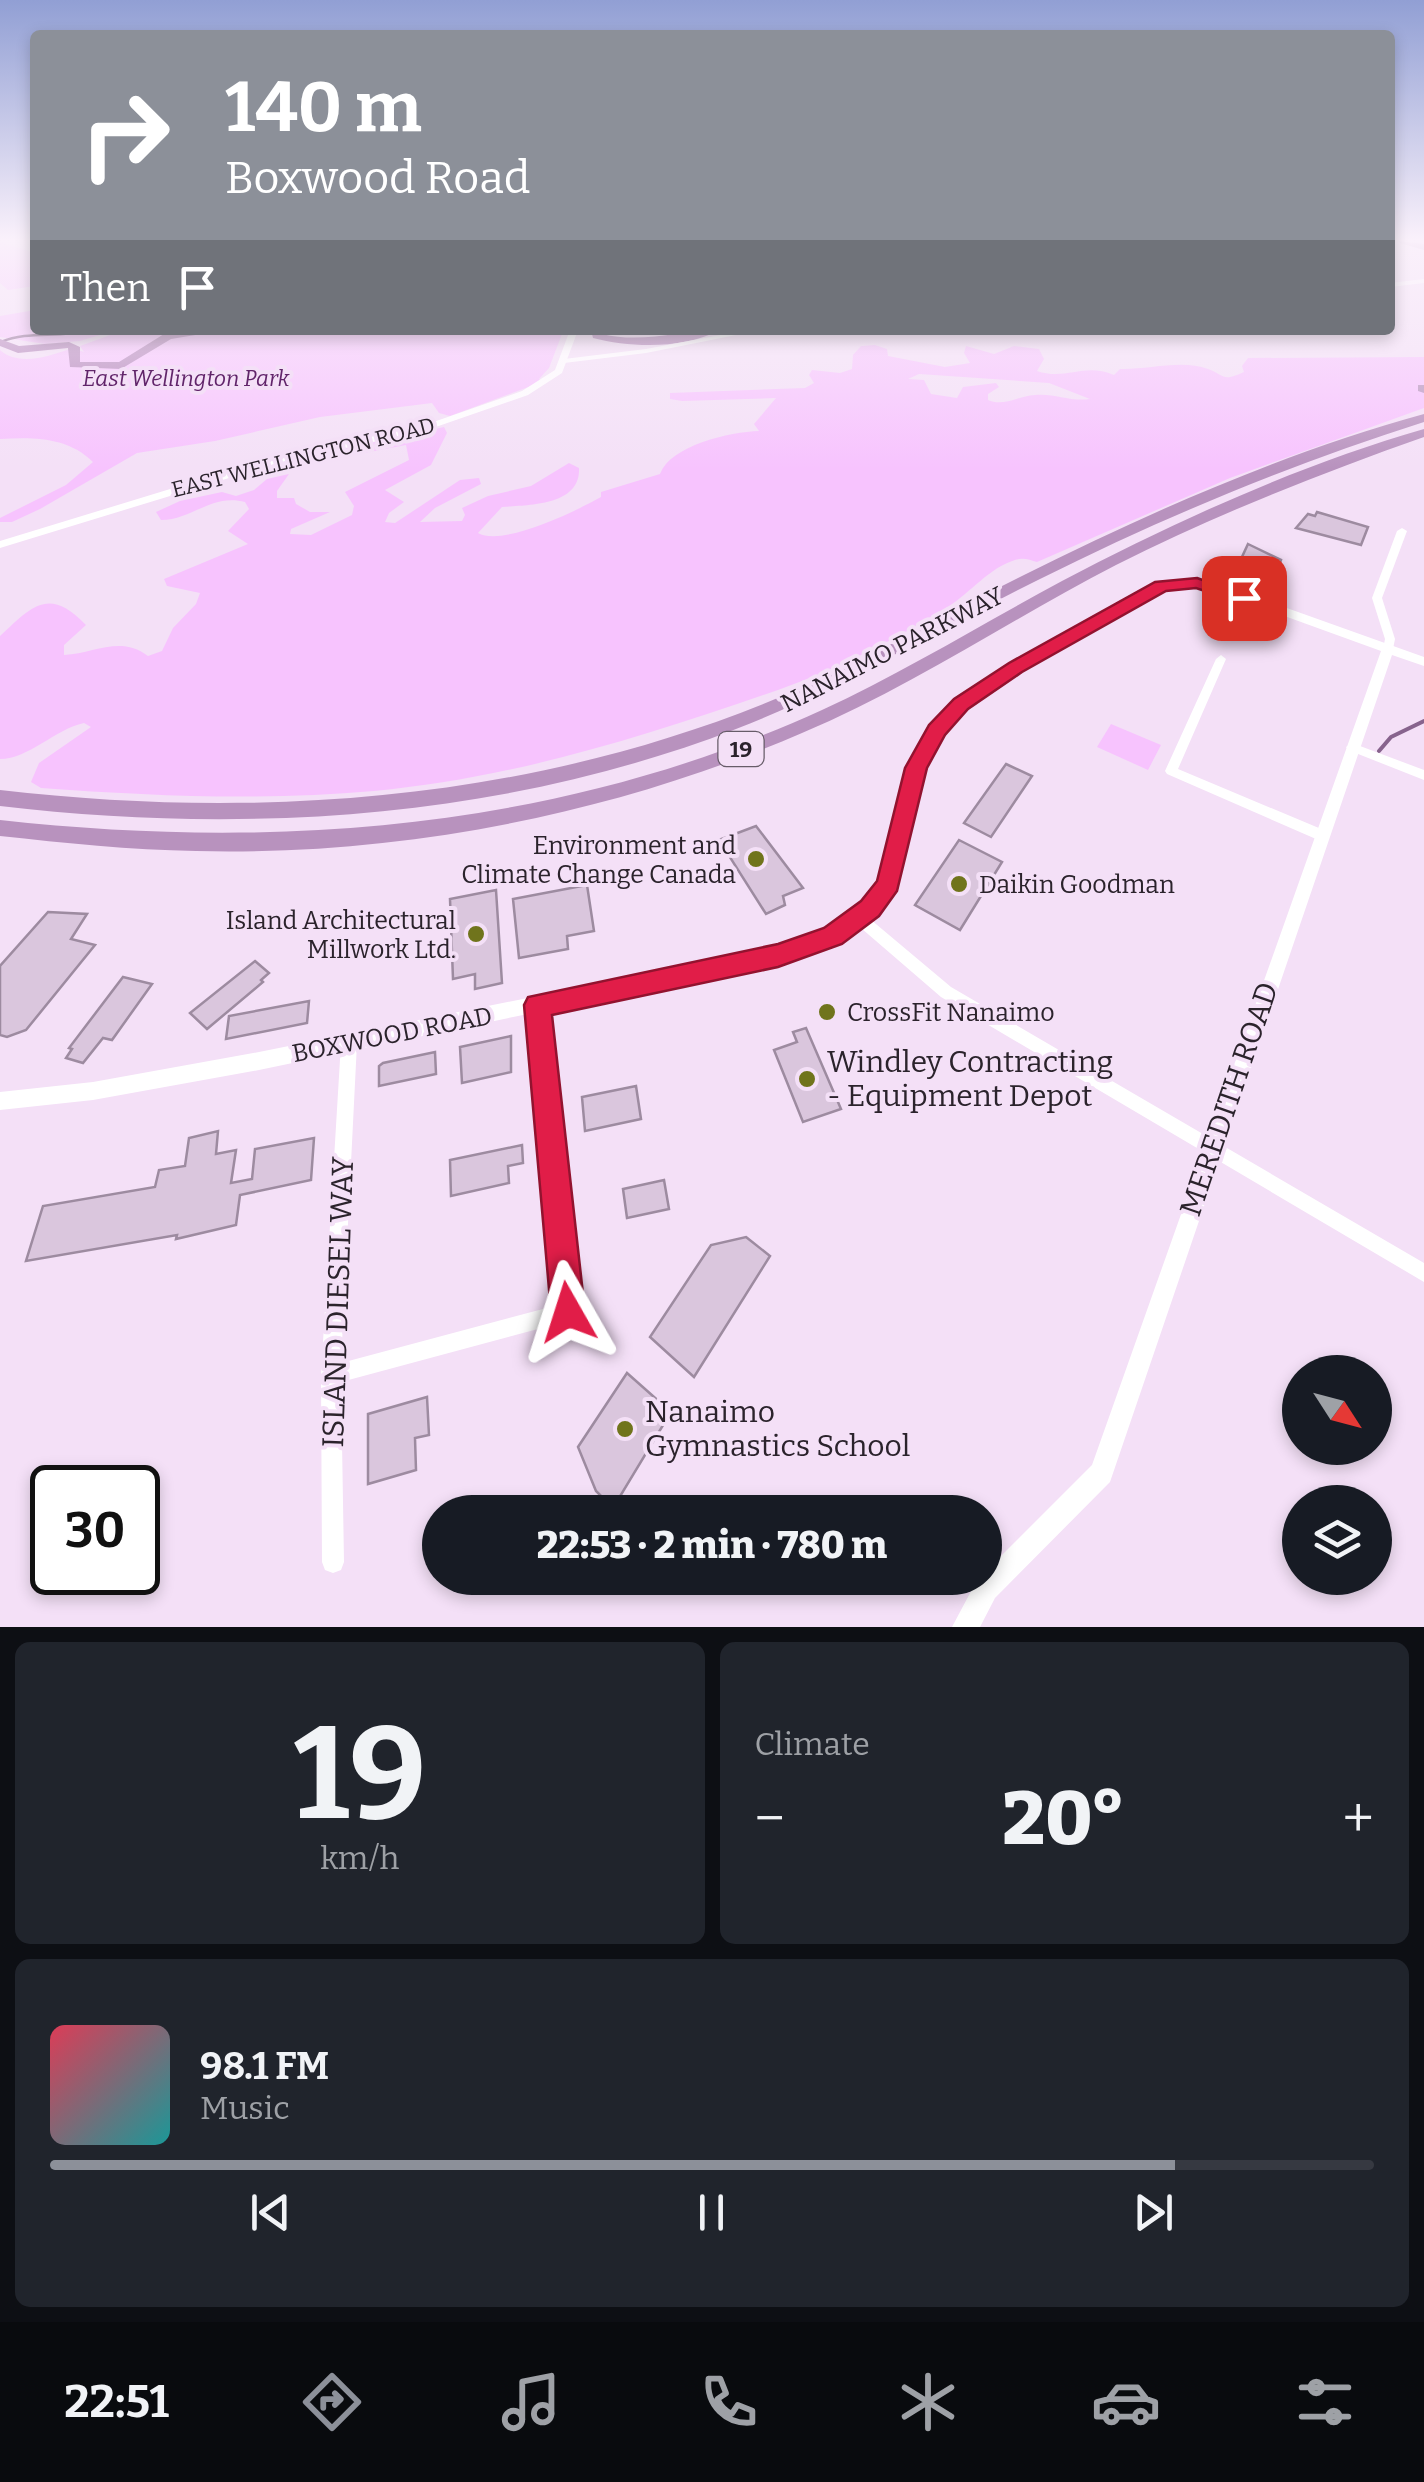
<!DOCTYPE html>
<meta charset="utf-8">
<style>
:root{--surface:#171b24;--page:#20242c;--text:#f1f3f6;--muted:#9ea1a6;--line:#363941;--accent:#8c9099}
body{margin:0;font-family:Bitter,serif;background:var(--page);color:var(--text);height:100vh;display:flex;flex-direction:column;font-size:38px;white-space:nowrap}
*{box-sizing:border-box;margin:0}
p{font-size:32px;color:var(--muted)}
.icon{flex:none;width:55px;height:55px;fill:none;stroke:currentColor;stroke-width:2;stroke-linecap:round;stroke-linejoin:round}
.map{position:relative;height:1627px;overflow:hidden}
.drawer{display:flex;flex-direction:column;gap:15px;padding:15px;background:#0d0f14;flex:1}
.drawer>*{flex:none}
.guide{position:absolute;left:30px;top:30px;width:1365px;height:305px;border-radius:10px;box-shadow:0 5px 15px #0003;background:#8c9099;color:#fff;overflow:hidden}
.needle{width:65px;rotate:126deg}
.tools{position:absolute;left:1282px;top:1355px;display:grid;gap:20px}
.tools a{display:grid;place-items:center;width:110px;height:110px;border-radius:50%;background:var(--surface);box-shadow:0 5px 15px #0003;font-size:50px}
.speed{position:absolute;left:30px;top:1465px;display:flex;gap:20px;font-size:50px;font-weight:700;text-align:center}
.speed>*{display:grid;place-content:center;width:130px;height:130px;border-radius:50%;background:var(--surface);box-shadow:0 5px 15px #0003;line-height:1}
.speed .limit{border:5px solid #111;border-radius:15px;background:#fff;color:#111}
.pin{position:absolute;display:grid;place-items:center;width:85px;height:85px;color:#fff;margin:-42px;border-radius:20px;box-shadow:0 5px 15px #0006}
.me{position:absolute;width:110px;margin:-55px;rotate:354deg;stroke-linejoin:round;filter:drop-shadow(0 0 8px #0008)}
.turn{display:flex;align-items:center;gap:35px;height:210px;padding:0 30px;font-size:45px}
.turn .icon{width:130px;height:130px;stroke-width:2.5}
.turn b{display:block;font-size:70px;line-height:85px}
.then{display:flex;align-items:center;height:95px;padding:0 30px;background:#0003;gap:20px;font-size:38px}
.big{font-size:75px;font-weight:800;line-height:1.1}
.drawer .widget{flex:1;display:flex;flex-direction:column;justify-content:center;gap:15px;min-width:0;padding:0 35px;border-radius:15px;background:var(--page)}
.drawer .dial{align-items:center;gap:0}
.dial b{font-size:130px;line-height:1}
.song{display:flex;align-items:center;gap:30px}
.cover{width:120px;height:120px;border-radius:15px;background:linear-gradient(135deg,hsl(350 70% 55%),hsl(180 70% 35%))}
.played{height:10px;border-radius:5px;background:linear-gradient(90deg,var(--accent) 85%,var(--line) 85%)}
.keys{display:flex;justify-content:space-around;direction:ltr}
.heat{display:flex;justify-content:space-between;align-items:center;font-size:55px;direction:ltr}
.drawer .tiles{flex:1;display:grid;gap:15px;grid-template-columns:1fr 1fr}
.widget:last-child{grid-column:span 2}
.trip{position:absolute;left:422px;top:1495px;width:580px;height:100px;border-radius:50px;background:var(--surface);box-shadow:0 5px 15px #0003;font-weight:800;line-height:100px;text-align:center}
.tab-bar{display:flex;height:160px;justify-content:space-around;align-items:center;background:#090b0e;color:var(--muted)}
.tab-bar .icon{width:70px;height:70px}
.tab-bar .active{color:var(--accent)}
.tab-bar b{font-size:45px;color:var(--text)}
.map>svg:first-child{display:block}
.green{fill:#f7c3fe;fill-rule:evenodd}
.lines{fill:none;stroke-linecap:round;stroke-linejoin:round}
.stream-far1{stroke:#87638d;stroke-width:2.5}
.stream{stroke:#87638d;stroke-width:4}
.river{fill:#af7fb6;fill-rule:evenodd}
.building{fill:#dac6dd;stroke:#9d8ba0;stroke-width:2.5}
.minor{fill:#fff;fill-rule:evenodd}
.tertiary{fill:#fff;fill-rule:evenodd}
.trunk{fill:#b892be;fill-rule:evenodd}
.route{fill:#e11d48;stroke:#92132f;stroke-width:2.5}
.poi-dot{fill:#70741c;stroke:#f4e0f7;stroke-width:4}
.labels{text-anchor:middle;stroke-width:8;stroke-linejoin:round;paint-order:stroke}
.far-park-label{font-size:22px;font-style:italic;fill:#61256a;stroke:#f4e0f7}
.far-street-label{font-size:22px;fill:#2b232c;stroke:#f4e0f7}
.shield{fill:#f4e0f7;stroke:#675c69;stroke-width:2.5}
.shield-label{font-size:22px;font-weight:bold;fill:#2b232c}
.street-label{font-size:25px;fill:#2b232c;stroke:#f4e0f7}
.poi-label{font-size:25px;fill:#2b232c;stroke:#f4e0f7;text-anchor:end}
.near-poi-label{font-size:30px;fill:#2b232c;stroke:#f4e0f7;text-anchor:start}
.near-street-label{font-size:30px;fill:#2b232c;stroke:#f4e0f7}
</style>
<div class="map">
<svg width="1424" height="1627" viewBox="0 0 1424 1627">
<rect width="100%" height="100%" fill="#f4e0f7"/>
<g class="green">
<polygon points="0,242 35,253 35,286 8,290 0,283"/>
<polygon points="35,310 35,330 116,330 80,341 45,344 0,337 0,316"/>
<path d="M124,330H561L562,334L549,368L539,379L542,382L450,416L439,413L432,403L320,417L215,441L137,453L40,509L12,522H0V518L66,485L93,462C68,437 34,437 0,439V350C19,367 51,356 72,348L84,352L80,346Z"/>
<path d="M875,345L887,349L888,356L945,367L970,363L964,353L966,346L994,354L1014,346L1039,349L1044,359L1037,371C1066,381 1084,362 1114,375L1120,369C1147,370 1182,359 1208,369C1226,376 1222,382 1244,372L1242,366L1248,358L1424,357V408L1230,478L1037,562C1030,560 1023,557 1015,560C989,568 971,592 948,607C895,640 837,669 778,690C646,736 514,778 374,791C263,801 152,796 41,788L31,782L39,763L91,727L84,723C55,729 29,759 0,759V636C32,606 49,586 86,625L64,645V655C95,653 121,635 148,656L162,651L173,628L196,604L200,593L167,586L164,579L248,544L228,531L249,509L245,502C212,493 192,520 161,520L156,512L180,501L222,492L236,496L254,490L267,479L289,474L277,491V498H294L296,504L310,512H330L291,529L290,534L311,535L352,515L354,506L345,492L409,460L406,445L321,461L307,460L308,457L444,427L447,433L431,465L385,490L404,502L389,513L385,522L395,523L460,480L479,478L481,484L435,508L420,522L462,521L465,515L462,508L488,496L531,486L569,463L579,468C581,506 528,505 502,507L478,533C503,547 576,511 601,497V492L660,474C671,445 730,432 759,431L754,424L776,398L682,401L670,399V393L805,388L814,383L809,375L812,370L840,373L852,369L853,355L861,346ZM919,374L1049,383L1090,399C1070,402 1055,393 1035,395C1018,396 1003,407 988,400V394L999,387L996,383L963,387L957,398L931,394L924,380L908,379Z"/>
<polygon points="1111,724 1161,745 1148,770 1097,747"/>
</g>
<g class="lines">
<path class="stream-far1" d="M1,342C30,330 58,339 88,330"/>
<polyline class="stream" points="1379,751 1391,737 1424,721"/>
<g class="river">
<polygon points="1398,241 1424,244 1424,250 1400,243"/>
<polygon points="192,330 226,330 171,339 121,369 70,367 68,348 18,353 0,346 0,339 19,346 69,342 80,347 80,362 119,362 164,334"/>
<path d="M591,330H601L602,334C643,344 680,330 720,330C684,349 632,348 593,338Z"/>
</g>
</g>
<g class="building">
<polygon points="1317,512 1368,527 1361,545 1296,528 1308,514 1315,516"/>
<polygon points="1248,544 1281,560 1272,585 1235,572"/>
<polygon points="1006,764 1032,776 991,837 964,823"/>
<polygon points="756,826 803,888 783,896 785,905 766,914 719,840"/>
<polygon points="959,840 1002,862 960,930 915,905"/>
<polygon points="587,885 594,931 567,936 568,949 519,958 513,899"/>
<polygon points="496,890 502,983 475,989 475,974 453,979 450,899"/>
<polygon points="48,912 87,914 71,939 95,945 26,1030 7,1037 0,1035 0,966"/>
<polygon points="255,961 269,973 261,980 263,982 207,1029 190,1013"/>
<polygon points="123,977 152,984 112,1040 103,1038 83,1063 66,1058 72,1049 69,1048"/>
<polygon points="309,1001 307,1023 226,1039 229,1016"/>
<polygon points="806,1028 841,1109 803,1122 774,1050 797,1042 793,1032"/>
<polygon points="511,1036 511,1072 462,1083 460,1047"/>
<polygon points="435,1052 436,1074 379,1086 379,1066 383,1063"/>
<polygon points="636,1086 641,1119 585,1131 582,1097"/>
<polygon points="218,1131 216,1154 236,1150 231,1183 252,1179 255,1149 314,1138 311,1180 240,1195 236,1225 176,1239 177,1235 26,1261 43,1206 155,1187 159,1170 185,1166 189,1138"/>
<polygon points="522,1145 523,1163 508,1166 509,1183 451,1196 450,1160"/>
<polygon points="664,1180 669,1209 627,1218 623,1189"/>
<polygon points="746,1237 770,1256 694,1377 650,1337 711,1245"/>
<polygon points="627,1373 671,1412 613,1508 596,1491 578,1447"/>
<polygon points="427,1397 429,1435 415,1438 416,1470 368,1484 368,1414"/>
</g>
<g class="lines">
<g class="minor">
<polygon points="1424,279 1424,283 1390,287 1390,283"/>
<polygon points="747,330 761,330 646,353 564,363 560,361 564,359 646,349"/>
<polygon points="1402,528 1407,531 1382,598 1395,639 1393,649 1388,652 1383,649 1385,639 1372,598 1397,531"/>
<polygon points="1221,655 1226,659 1178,769 1326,831 1327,835 1326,839 1316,839 1167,774 1165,771 1216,659"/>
<polygon points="1352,743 1424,770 1424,780 1348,750 1346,747"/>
<polygon points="859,912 864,914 951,987 1424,1263 1424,1282 941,997 854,922 852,918 854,914"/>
<polygon points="538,998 543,1000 545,1005 577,1312 575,1319 568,1321 341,1382 344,1562 341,1570 333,1573 325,1570 322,1562 321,1375 341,1043 344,1038 349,1036 354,1038 357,1043 341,1363 558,1305 531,1005 533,1000"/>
</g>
<g class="tertiary">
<polygon points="570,330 578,330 562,373 528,395 427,430 281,462 0,548 0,541 275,457 422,426 522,391 555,370"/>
<path d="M1186,578L1231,588L1424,657V666L1392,655L1110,1482L995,1598L980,1627H952L977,1580L985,1578V1572L1092,1465L1381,651L1213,590C1198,586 1183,584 1167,588C1138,596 1113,617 1087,632C1047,655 1004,673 969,704C950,721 936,742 925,766C905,807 913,860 887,898C861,937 819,948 777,962L259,1070L93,1100L0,1110V1092L93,1082L259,1052L777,948C805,938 838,930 859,909C888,879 888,841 898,803C905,776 916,749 932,727C967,679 1025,655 1076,627C1112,607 1143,582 1186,578Z"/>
</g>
<g class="trunk">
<polygon points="1418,385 1424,385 1424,393 1418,391"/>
<path d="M1424,414V422C1292,464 1164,517 1040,579C938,629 842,688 736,729C503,819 246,835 0,806V790C277,822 559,798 815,682C886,649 954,609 1024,575C1152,511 1286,452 1424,414Z"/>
<path d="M1424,429V437C1319,474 1215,515 1116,565C1011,619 912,687 802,733C614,814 402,856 196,851C130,850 65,843 0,836V820C282,851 561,829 822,710C904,672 982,624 1062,581C1176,521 1299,465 1424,429Z"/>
</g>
</g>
<linearGradient id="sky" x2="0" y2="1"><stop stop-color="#919fd4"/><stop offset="0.51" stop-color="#faf1fb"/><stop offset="1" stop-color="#faf1fb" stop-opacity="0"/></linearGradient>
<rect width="1424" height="469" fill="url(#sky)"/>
<polygon class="route" points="1197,578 1253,598 1244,604 1196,588 1166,591 1022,672 968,709 945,735 927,768 897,891 879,916 842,944 778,967 552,1015 585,1312 580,1324 568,1328 556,1324 551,1312 524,1005 528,997 778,944 824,928 861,901 877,881 905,768 929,725 954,699 1009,663 1155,582"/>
<g class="poi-dot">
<circle cx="756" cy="859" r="10"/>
<circle cx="959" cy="884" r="10"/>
<circle cx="476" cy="934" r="10"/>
<circle cx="827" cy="1012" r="10"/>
<circle cx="807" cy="1079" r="10"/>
<circle cx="625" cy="1429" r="10"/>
</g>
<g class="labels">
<g class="far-park-label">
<text x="186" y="386">East Wellington Park</text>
</g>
<g class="far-street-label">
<text transform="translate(303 457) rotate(-14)" y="8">EAST WELLINGTON ROAD</text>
</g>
<rect class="shield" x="718.5" y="732" width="45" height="34" rx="8"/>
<g class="shield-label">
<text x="741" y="757">19</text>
</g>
<g class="street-label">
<text transform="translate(892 649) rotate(-27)" y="9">NANAIMO PARKWAY</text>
<text transform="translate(392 1034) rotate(-11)" y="9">BOXWOOD ROAD</text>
</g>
<g class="poi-label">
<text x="736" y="854">Environment and<tspan x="736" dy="29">Climate Change Canada</tspan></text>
<text x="979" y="893" text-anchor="start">Daikin Goodman</text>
<text x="456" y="929">Island Architectural<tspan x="456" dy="29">Millwork Ltd.</tspan></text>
<text x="847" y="1021" text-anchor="start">CrossFit Nanaimo</text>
</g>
<g class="near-poi-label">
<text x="827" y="1072">Windley Contracting<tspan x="827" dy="34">- Equipment Depot</tspan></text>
<text x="645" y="1422">Nanaimo<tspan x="645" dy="34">Gymnastics School</tspan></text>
</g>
<g class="near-street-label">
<text transform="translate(1229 1099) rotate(-71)" y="10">MEREDITH ROAD</text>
<text transform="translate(338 1302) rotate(-88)" y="10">ISLAND DIESEL WAY</text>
</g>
</g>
</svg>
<div class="tools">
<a><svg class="needle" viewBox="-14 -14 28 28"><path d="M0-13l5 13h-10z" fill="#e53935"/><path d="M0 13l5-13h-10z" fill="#9ea1a6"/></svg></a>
<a><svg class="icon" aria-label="layers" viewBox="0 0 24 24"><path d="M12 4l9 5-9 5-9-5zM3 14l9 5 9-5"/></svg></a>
</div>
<div class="speed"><div class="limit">30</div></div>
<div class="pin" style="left:1244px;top:598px;background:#d93025"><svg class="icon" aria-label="arrive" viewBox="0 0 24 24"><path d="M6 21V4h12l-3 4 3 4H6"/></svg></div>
<svg class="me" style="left:568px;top:1312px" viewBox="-20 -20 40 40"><path d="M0-17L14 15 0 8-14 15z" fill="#e11d48" stroke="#fff" stroke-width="4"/></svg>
<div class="trip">22:53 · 2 min · 780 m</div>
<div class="guide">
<div class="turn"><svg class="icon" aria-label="right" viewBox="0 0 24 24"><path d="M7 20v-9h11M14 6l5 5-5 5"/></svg><div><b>140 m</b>Boxwood Road</div></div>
<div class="then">Then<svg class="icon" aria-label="arrive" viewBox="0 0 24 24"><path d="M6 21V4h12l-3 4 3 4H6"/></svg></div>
</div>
</div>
<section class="drawer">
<div class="tiles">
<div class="widget dial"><b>19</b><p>km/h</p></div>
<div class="widget"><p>Climate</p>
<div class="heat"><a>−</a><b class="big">20°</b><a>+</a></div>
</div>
<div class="widget">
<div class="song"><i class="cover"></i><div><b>98.1 FM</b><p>Music</p></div></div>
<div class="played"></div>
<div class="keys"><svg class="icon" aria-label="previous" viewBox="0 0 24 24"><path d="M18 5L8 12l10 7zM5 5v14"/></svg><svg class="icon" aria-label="pause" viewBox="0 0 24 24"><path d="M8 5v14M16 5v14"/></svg><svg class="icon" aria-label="next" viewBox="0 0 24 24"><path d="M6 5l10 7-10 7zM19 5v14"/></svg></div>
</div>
</div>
</section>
<nav class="tab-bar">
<b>22:51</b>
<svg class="icon active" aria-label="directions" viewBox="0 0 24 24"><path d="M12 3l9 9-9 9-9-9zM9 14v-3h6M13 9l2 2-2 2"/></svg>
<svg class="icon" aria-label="music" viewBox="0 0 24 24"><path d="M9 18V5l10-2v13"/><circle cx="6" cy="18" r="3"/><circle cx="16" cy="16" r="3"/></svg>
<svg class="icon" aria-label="phone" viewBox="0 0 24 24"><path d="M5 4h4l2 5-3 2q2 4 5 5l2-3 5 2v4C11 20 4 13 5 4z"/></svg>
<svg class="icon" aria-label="climate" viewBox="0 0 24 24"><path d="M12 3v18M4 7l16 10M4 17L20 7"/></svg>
<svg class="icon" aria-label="car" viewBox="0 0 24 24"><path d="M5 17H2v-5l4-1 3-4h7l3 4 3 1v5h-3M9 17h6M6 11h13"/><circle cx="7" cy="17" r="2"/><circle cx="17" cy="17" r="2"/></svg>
<svg class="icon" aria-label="filters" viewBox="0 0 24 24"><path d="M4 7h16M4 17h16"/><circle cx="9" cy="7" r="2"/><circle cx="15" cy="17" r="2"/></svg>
</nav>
